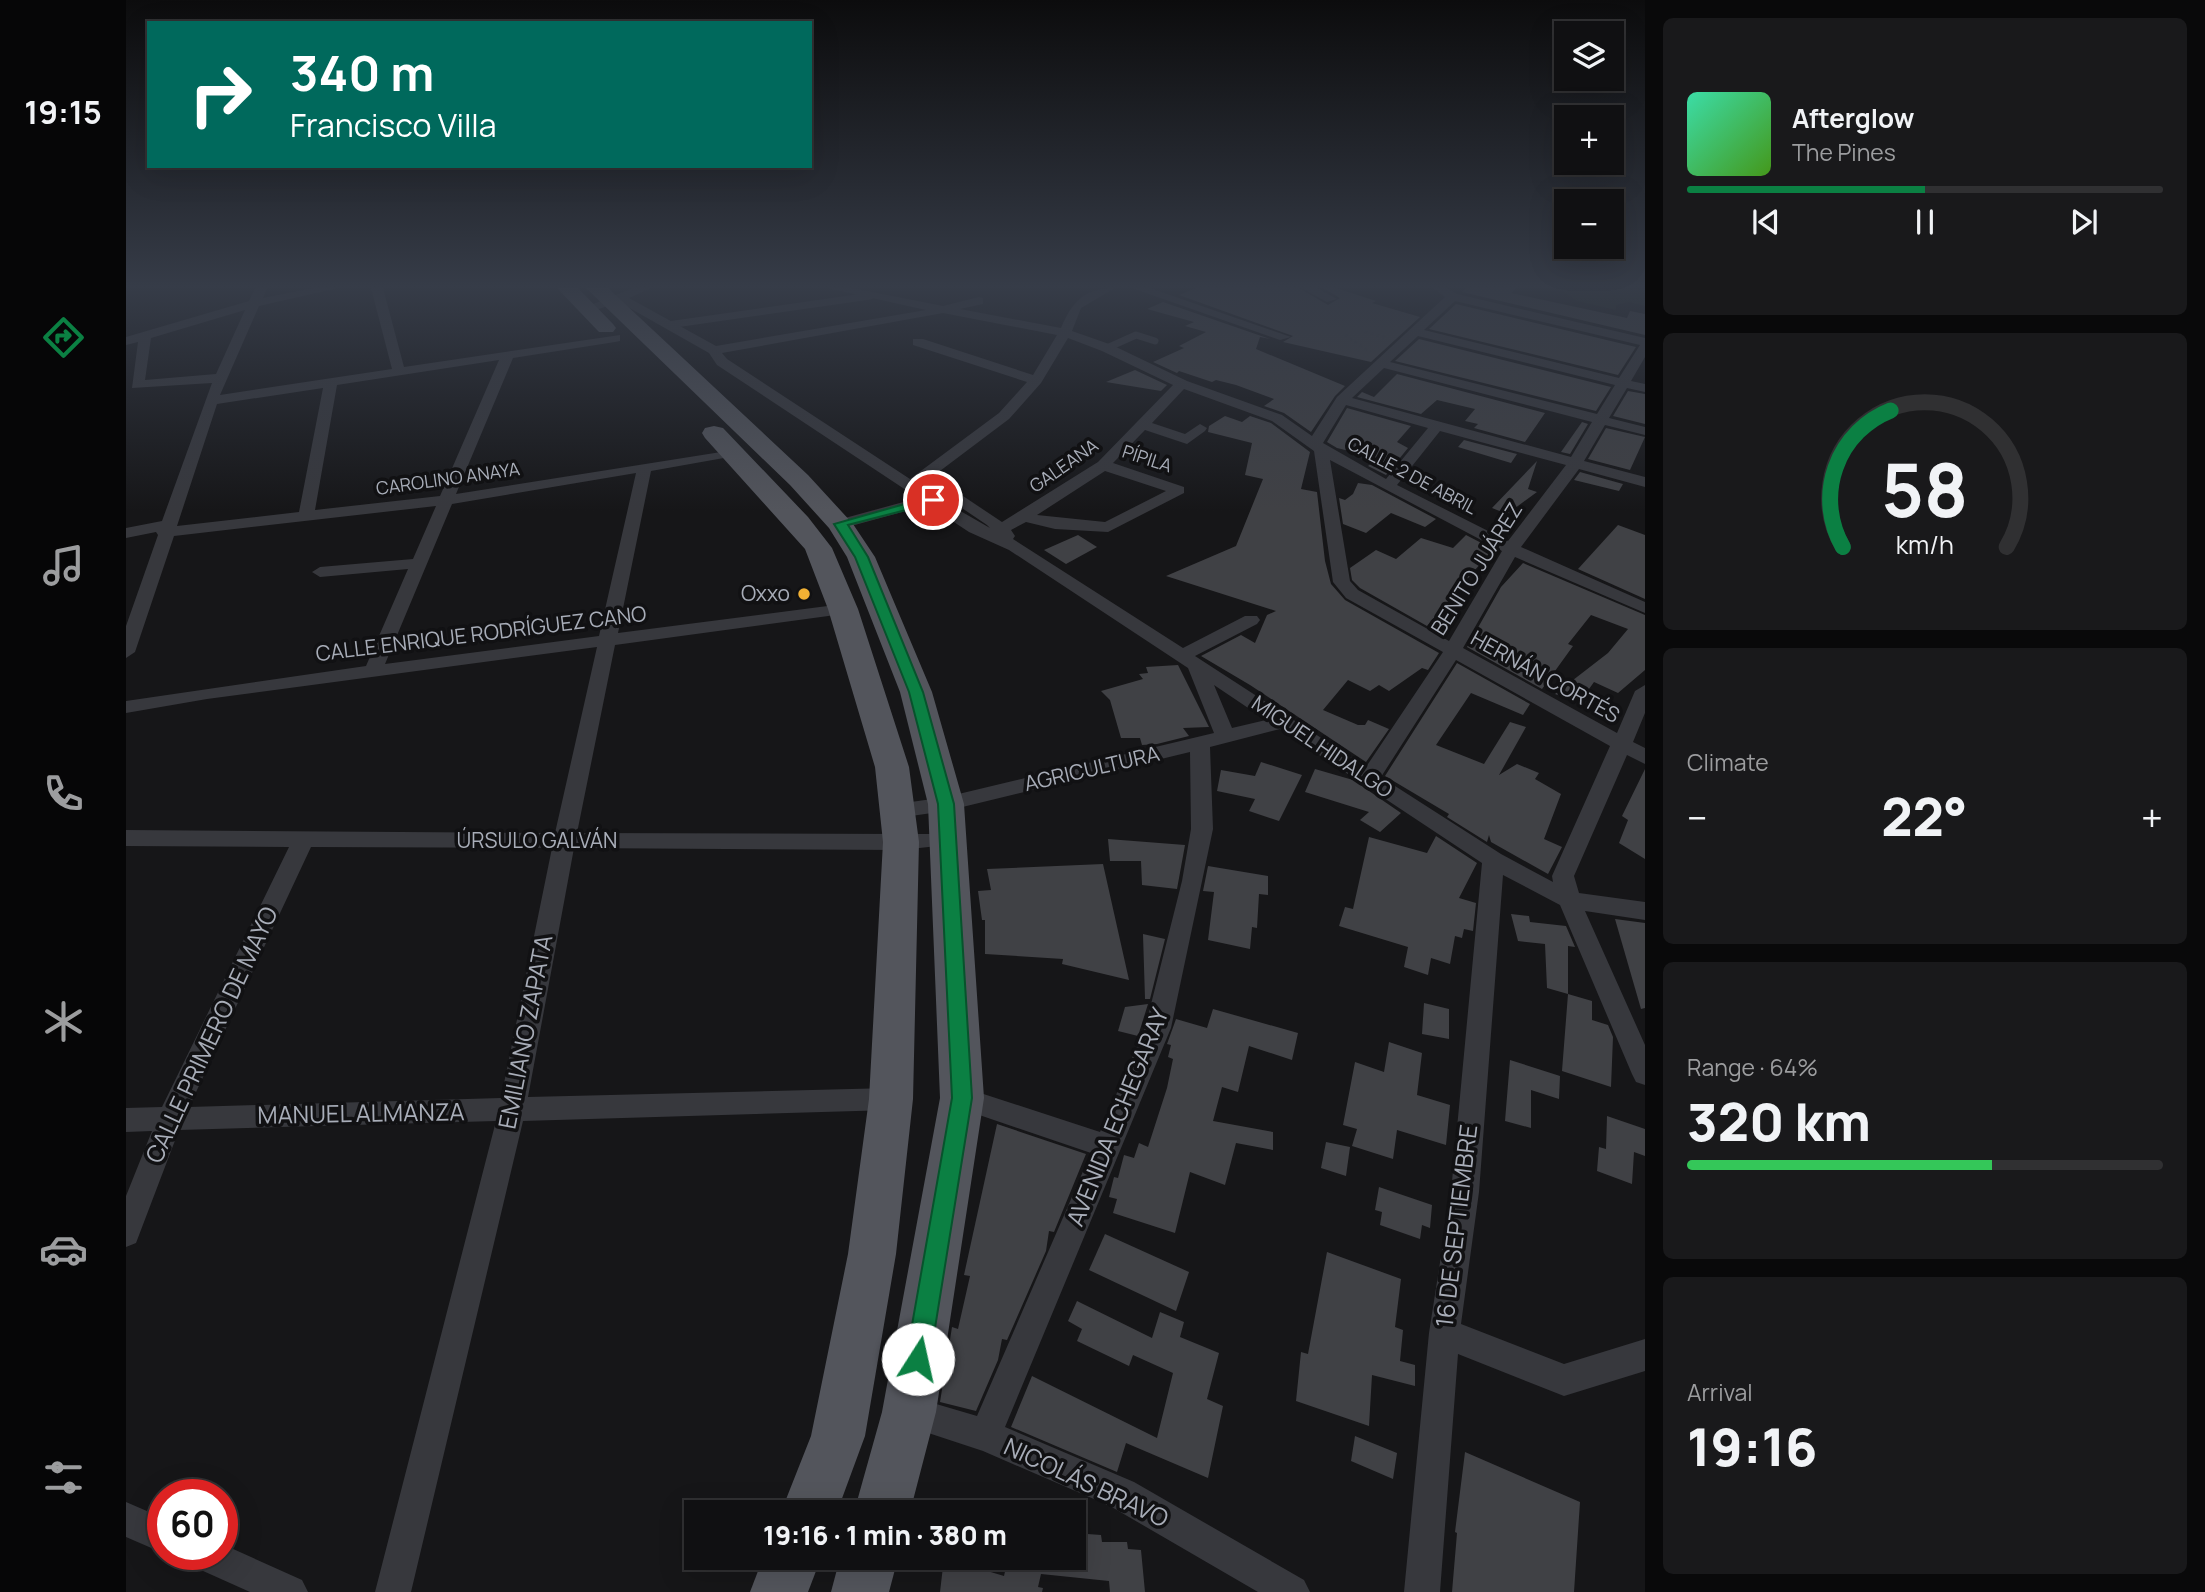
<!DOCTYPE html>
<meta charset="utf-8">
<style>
:root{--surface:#101012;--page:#19191b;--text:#f1f3f6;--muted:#9c9d9f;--line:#303032;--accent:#0b8043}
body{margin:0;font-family:Manrope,sans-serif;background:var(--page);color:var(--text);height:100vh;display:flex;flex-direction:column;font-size:26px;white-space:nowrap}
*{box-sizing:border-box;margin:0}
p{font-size:23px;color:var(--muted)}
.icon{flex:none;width:38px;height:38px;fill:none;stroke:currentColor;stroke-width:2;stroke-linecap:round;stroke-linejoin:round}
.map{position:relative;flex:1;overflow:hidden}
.drawer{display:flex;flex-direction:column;gap:18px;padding:18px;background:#09090a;width:560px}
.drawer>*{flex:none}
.guide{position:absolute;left:21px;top:21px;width:665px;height:147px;border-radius:0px;box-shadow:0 7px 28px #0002,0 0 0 2px var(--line);background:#00695c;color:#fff;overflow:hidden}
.tools{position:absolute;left:1428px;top:21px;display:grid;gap:14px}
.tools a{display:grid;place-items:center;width:70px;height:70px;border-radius:0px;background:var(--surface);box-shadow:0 7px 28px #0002,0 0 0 2px var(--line);font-size:35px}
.speed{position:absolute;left:21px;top:1479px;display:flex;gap:14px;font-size:35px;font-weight:700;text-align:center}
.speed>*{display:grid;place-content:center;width:91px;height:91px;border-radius:50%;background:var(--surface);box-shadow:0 7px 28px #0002,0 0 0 2px var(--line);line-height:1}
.speed .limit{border:10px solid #d22;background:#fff;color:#111}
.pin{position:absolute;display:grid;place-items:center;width:60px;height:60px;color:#fff;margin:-30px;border:4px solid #fff;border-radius:50%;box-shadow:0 2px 7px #0007}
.me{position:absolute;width:77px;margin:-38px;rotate:10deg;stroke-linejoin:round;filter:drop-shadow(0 0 5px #0008)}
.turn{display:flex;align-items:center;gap:24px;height:147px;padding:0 28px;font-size:32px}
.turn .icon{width:91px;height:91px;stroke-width:2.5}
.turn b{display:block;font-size:49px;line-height:60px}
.big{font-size:52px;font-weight:800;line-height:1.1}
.drawer .widget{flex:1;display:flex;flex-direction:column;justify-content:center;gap:10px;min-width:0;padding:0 24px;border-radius:10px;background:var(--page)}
.drawer .dial{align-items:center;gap:0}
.dial svg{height:182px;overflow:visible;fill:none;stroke:var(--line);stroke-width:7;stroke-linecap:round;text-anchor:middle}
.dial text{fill:var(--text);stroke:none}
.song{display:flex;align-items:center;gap:21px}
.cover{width:84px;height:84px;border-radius:10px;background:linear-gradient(135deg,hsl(160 70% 55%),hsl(100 70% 35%))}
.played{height:7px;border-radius:4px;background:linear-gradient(90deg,var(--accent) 50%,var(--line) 50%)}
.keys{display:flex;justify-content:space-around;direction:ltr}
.heat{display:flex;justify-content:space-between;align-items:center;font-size:38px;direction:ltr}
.charge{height:10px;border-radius:5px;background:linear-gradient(90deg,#34c759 64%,var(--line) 0)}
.trip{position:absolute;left:558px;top:1500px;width:402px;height:70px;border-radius:0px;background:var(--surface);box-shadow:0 7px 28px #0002,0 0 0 2px var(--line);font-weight:800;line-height:70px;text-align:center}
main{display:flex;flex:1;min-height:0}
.menu{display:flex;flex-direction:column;width:126px;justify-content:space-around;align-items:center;background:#060607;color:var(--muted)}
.menu .icon{width:49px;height:49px}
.menu .current{color:var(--accent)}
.menu b{font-size:32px;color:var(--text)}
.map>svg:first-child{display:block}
.green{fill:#1e261f}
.building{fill:#404145}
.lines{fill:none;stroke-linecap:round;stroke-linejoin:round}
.path{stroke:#3d3f44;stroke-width:2.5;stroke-dasharray:2.5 3.5;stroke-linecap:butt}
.service{stroke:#37383d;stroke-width:7}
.minor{fill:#37383d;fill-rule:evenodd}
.primary{fill:#53555c;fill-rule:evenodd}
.route{fill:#0b8043;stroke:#07532c;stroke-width:2}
.poi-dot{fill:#f2b134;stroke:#111113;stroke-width:2.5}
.labels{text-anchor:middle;stroke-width:7;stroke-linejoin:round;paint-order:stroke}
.far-street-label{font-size:18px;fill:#a8adb8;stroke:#111113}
.street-label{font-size:21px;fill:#a8adb8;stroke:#111113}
.poi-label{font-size:21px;fill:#a8adb8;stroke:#111113;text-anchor:end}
.near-street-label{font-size:24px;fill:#a8adb8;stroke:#111113}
</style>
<main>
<nav class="menu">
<b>19:15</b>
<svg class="icon current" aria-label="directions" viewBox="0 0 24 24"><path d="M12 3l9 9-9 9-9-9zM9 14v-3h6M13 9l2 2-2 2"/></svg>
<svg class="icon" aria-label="music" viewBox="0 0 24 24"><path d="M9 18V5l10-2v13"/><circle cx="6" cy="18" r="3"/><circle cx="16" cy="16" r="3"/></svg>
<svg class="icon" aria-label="phone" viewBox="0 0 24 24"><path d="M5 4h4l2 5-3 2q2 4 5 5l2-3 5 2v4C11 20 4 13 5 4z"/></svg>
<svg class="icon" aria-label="climate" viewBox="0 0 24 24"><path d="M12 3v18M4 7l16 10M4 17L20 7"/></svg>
<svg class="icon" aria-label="car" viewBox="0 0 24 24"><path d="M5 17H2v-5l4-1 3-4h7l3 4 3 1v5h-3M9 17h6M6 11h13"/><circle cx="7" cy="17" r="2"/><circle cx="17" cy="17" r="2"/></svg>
<svg class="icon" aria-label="filters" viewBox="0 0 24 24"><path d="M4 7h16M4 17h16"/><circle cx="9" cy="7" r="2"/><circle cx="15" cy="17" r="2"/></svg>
</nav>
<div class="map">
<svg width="1519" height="1592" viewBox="0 0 1519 1592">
<rect width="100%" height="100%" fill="#161618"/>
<polygon class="green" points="1432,288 1519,288 1519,306 1503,302 1490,305 1490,310 1451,301"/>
<g class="building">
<polygon points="1070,288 1173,288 1202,305 1214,298 1197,288 1210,288 1250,301 1246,303 1294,317 1245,362 1157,342 1167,336 1053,295"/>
<polygon points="1341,288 1390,288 1385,293 1501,318 1504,311 1519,314 1519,335 1336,292"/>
<polygon points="1037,302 1144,339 1134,337 1130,349 1219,386 1209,396 1185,432 1158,413 1138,406 1148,399 1110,385 1090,380 1086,382 1053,371 1051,373 1027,362 1058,348 1053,346 1080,332 1059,326 1068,322 1021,309"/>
<polygon points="1330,304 1510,347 1492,375 1303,329"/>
<polygon points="1293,339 1485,387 1470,411 1269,361"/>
<polygon points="1009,370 1041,385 1035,391 980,382"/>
<polygon points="1271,374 1419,413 1399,442 1348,428 1352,424 1339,421 1349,409 1311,400 1295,414 1231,397 1236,392 1248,397"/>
<polygon points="1502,391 1519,394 1519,424 1487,416"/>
<polygon points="1221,408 1285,426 1271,442 1282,448 1260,475 1242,466 1252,458 1211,448 1201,442"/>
<polygon points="1099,416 1116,422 1124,416 1145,423 1184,452 1175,489 1191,492 1199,561 1205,584 1219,600 1313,653 1302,670 1296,668 1263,691 1253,685 1244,691 1222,680 1197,710 1232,725 1239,725 1242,720 1263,729 1240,762 1124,685 1075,656 1115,635 1129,643 1141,615 1150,611 1040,576 1110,546 1137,479 1119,475 1126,443 1082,432 1083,426"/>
<polygon points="1456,422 1462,424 1444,454 1435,452"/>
<polygon points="1480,428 1519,437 1504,470 1462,459"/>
<polygon points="1338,440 1391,454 1385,463 1332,447"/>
<polygon points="1411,461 1402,489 1411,492 1381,514 1366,508"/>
<polygon points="1454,472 1497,484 1493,491 1448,480"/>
<polygon points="1232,483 1246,485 1310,519 1299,527 1265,513 1240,533 1217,524 1213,498 1219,500 1227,494"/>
<polygon points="1492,525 1519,535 1519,599 1452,569"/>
<polygon points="952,535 971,547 940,564 918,550"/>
<polygon points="1340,535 1367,549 1301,626 1234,588 1226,580 1224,568 1250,550 1270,559 1295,538 1327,548"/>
<polygon points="1397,563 1519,615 1519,670 1492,693 1468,682 1453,703 1429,694 1482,653 1502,629 1465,615 1442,644 1447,646 1416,689 1341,647 1375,587"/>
<polygon points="1331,663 1404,704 1397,715 1345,693 1310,745 1358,764 1384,722 1400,727 1373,775 1391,764 1413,773 1409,779 1435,794 1418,839 1436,847 1422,874 1365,842 1363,835 1361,842 1321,817 1323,814 1259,776"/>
<polygon points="1052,665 1083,727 1057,728 1063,736 1031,744 1016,745 1014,738 995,738 984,700 975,691 1017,679 1013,674 1022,673 1020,667"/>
<polygon points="1135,762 1176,775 1153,821 1123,811 1129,799 1091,791 1095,770 1129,776"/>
<polygon points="1189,769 1227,780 1275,813 1254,832 1234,820 1243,812 1179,792"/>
<polygon points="1519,769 1519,859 1493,843 1502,820 1496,816"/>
<polygon points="1310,836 1351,863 1333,898 1350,903 1347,931 1338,929 1336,938 1329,936 1324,964 1305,958 1302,975 1278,967 1282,947 1213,926 1219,907 1227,909 1243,837 1301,853"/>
<polygon points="982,839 1059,845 1051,889 1016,885 1015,861 984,861"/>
<polygon points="977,864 1003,980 936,964 937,959 859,954 859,920 856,920 852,891 865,890 861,869"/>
<polygon points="1082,866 1142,876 1142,895 1133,894 1131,928 1126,927 1124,949 1082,940 1088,892 1077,891"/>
<polygon points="1385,914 1403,916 1404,922 1440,926 1449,947 1442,946 1442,994 1421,988 1419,944 1392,941"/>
<polygon points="1489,919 1519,923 1519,1008 1515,1009"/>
<polygon points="1017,934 1039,939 1024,999 1019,999"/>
<polygon points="1442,994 1466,1001 1466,1020 1482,1025 1487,1037 1485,1087 1436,1071"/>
<polygon points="1298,1003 1323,1009 1323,1039 1296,1034"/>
<polygon points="1022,1004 1012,1036 992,1031 999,1007"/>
<polygon points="1087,1009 1172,1033 1166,1060 1123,1046 1112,1092 1096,1087 1087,1121 1147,1132 1147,1150 1110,1143 1099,1185 1064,1172 1049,1233 987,1213 991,1199 983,1197 988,1177 992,1178 998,1155 1008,1158 1013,1143 1022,1147 1041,1088 1047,1059 1042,1057 1045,1045 1041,1044 1050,1019 1081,1028"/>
<polygon points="1263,1042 1296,1053 1291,1095 1324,1105 1320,1145 1271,1130 1267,1159 1226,1146 1231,1129 1217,1125 1229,1062 1258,1072"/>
<polygon points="1384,1060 1434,1076 1433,1099 1405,1090 1405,1128 1379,1121"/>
<polygon points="1481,1116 1519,1129 1519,1156 1508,1152 1506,1184 1471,1171 1473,1147 1480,1149"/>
<polygon points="871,1124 960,1154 928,1232 923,1231 920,1251 881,1340 876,1339 872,1360 850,1411 814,1402 826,1327 832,1329 844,1276 838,1275"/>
<polygon points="1200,1142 1224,1147 1220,1176 1195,1168"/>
<polygon points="1253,1187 1306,1205 1304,1228 1296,1225 1294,1239 1254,1225 1256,1212 1249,1210"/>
<polygon points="979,1234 1063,1272 1050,1311 963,1270"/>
<polygon points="1201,1252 1275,1279 1269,1327 1277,1330 1274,1361 1289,1365 1289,1386 1246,1375 1243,1426 1170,1401 1175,1352 1182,1354"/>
<polygon points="951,1301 1026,1338 1034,1312 1058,1322 1054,1337 1093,1353 1081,1399 1097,1406 1082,1478 1000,1443 991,1472 885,1427 906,1376 1031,1438 1047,1373 1007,1355 1003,1366 951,1341 956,1329 942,1321"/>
<polygon points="1229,1436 1271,1453 1267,1479 1225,1461"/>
<polygon points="1339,1452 1454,1502 1448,1592 1326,1592 1331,1533 1329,1532"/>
<polygon points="948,1533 975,1535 976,1542 1001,1542 1002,1549 1015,1550 1019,1592 984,1592 983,1581 915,1574 912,1587 917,1588 916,1592 814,1592 818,1558 878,1576 882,1558 948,1558"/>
</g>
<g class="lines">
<g class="path">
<polyline points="1239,332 1261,338"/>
<polyline points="1219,335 1244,352"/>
</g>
<g class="service">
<polyline points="542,325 744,296"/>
<polyline points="981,348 1010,335 1029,341"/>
</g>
<g class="minor">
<path d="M129,288H141L137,298L187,288H212L133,306L94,395L266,369L245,288H257L278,367L494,335V341L489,342L387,358L330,494L614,449L616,452L609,456L525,471L492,633L717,604L726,609L717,614L489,645L451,833L775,834H830L833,839L830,844L775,850L448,848L402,1097L765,1088L774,1091L778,1099L774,1107L765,1110L397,1121L285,1592H249L370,1121L53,1130L10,1243L0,1247V1196L26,1131L0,1132V1108L36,1107L163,847L0,846V830L429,833L471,647L81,699L0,713V701L240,666L282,569L194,577L186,572L194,567L287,559L310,506L48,536L9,652L0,658V626L32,535L30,532L0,538V528L36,521L86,383L6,388L12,342L0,345V337L123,301ZM119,310L90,374L19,380L25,338ZM373,360L314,496L189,510L211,385ZM197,388L173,512L51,526L91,404ZM510,473L473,636L259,664L326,504ZM185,847L426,848L375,1098L63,1107Z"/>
<path d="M507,288H525L503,298L590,346L800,310L701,288H726L817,306L853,297L857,298V304L834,309L935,328C946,302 958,288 989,288L955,308L946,331L986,345L1061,381L1156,415L1186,436L1211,397L1319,297L1307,288H1321L1331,294L1519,338V357L1505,381L1519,384V392L1501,388L1483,418L1519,427V435L1479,425L1458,461L1519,477V487L1453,469L1395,547L1519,602V613L1389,557L1337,648L1491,733L1509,691L1519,685V713L1507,742L1519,748V764L1501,755L1448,876L1453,893L1519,902V920L1459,911L1519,1045V1085L1510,1082L1506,1074L1434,905L1377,875L1353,1192L1335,1324L1438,1364L1519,1339V1371L1438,1396L1332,1354L1314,1592H1278L1303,1333L1325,1192L1356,863L1154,729L1084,747L1087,829L1045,1028L879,1427L1008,1482L1178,1580L1184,1592H1132L984,1506L857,1451L772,1423L767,1412L772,1401L783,1396L851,1416L965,1153L827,1106L823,1098L827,1090L836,1087L974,1132L1019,1028L1056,881L1065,829L1064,752L820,811L771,818L763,816L760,811L763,806L771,804L820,797L1088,733L1062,668L883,550L843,532L802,505L714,529L708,527V521L792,498L591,365L583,353L493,302L461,313L455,309ZM1329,301L1514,345L1493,378L1298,330ZM817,313L931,335L907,375L797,339H787V345L901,382L873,413L784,479L601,359L596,353ZM1292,336L1489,385L1471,414L1264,362ZM942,338L976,351L1047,385L972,462L876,522L822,486H812L809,489L812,493L807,494L794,486L883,419L915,383ZM1258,368L1466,422L1445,457L1226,398ZM1058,389L1146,421L1188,451L1207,582L1220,598L1317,652L1240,767L1069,656L1131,624L1134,620L1131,616H1119L1057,648L887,539L889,536L885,530L900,522L929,529L982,532L1058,493V487L987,463L1019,430L1061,444L1079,431L1081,428L1074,424L1059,434L1026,423ZM1220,405L1302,428L1260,479L1197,443ZM1314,431L1440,465L1382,541L1271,485ZM1204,460L1376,551L1323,641L1232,590L1224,581ZM979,471L1040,491L979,522L911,515ZM821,498L861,525L864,528L817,501ZM1330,660L1484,746L1426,876L1427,882L1375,854L1255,777ZM1088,685L1140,720L1106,728Z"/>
<polygon points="1006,288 1024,288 1165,337 1154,340"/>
<polygon points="1175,288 1191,288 1211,299 1201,302"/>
<polygon points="0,1502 37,1518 37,1553 0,1537"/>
<polygon points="96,1544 176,1580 182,1592 124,1592 66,1566 61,1554 96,1554"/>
</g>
<g class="primary">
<polygon points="431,288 452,288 487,324 490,328 487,332 473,332"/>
<polygon points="460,288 482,288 682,475 727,524 749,557 806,692 838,804 858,1098 810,1412 784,1512 728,1512 756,1412 814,1098 802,804 774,692 721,557 703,528 664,485"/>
<polygon points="588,426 597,428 682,517 706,548 732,609 783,767 793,842 787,1099 770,1254 739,1436 711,1512 655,1512 685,1436 722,1254 743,1099 757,842 749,767 702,609 679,549 579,438 576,433 579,428"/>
<polygon points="637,1558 695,1558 682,1592 624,1592"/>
<polygon points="714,1558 772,1558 763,1592 705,1592"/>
</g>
</g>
<linearGradient id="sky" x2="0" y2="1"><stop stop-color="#0c0c0d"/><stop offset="0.56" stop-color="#363c48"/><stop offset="1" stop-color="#363c48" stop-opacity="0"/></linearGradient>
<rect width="1519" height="511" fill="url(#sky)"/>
<polygon class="route" points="807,496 811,497 811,502 722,525 742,557 797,692 828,804 846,1098 804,1359 800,1368 792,1371 784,1368 780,1359 826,1098 812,804 783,692 729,557 708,524"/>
<circle class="poi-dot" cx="678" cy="594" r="7"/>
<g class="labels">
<g class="far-street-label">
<text transform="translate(1021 459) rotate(18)" y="6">PÍPILA</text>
<text transform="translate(938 466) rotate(-35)" y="6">GALEANA</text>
<text transform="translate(1286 476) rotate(28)" y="6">CALLE 2 DE ABRIL</text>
<text transform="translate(322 479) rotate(-8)" y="6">CAROLINO ANAYA</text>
</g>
<g class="street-label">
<text transform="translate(1351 569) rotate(-58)" y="7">BENITO JUÁREZ</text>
<text transform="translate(355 634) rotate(-7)" y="7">CALLE ENRIQUE RODRÍGUEZ CANO</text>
<text transform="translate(1419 677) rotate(29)" y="7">HERNÁN CORTÉS</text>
<text transform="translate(1196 747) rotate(34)" y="7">MIGUEL HIDALGO</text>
<text transform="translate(966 769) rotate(-13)" y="7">AGRICULTURA</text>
<text x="411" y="848">ÚRSULO GALVÁN</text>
</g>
<g class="poi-label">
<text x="664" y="601">Oxxo</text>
</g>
<g class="near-street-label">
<text transform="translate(400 1032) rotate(-79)" y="8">EMILIANO ZAPATA</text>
<text transform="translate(86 1035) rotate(-65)" y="8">CALLE PRIMERO DE MAYO</text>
<text transform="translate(235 1114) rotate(-1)" y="8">MANUEL ALMANZA</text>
<text transform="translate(992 1117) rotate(-68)" y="8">AVENIDA ECHEGARAY</text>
<text transform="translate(1331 1226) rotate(-83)" y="8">16 DE SEPTIEMBRE</text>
<text transform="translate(960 1483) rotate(25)" y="8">NICOLÁS BRAVO</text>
</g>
</g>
</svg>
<div class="tools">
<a><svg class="icon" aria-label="layers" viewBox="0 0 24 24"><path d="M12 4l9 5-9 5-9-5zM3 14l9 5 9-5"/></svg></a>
<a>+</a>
<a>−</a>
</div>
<div class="speed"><div class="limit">60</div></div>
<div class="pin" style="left:807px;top:500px;background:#d93025"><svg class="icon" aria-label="arrive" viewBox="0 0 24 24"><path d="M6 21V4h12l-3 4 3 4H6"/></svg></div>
<svg class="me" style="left:792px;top:1359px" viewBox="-20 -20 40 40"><circle r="19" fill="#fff"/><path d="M0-13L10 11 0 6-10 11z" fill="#0b8043"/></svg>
<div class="trip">19:16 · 1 min · 380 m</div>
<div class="guide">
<div class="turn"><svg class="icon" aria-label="right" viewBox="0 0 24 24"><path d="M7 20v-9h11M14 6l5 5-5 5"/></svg><div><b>340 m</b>Francisco Villa</div></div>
</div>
</div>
<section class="drawer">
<div class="widget">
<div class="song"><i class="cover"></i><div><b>Afterglow</b><p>The Pines</p></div></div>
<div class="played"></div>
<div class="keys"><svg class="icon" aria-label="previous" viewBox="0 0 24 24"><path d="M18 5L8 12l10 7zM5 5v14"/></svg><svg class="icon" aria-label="pause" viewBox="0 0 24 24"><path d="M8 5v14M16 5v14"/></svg><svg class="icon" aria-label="next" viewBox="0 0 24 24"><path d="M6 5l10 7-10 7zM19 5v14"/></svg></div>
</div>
<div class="widget dial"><svg viewBox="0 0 100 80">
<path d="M14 69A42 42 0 1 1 86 69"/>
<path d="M14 69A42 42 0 0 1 35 9" stroke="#0b8043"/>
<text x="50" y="56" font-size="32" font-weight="700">58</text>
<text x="50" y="72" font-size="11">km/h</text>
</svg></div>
<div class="widget"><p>Climate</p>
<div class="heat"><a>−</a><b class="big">22°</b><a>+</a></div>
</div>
<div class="widget"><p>Range · 64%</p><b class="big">320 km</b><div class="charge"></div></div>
<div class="widget"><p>Arrival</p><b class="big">19:16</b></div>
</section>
</main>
